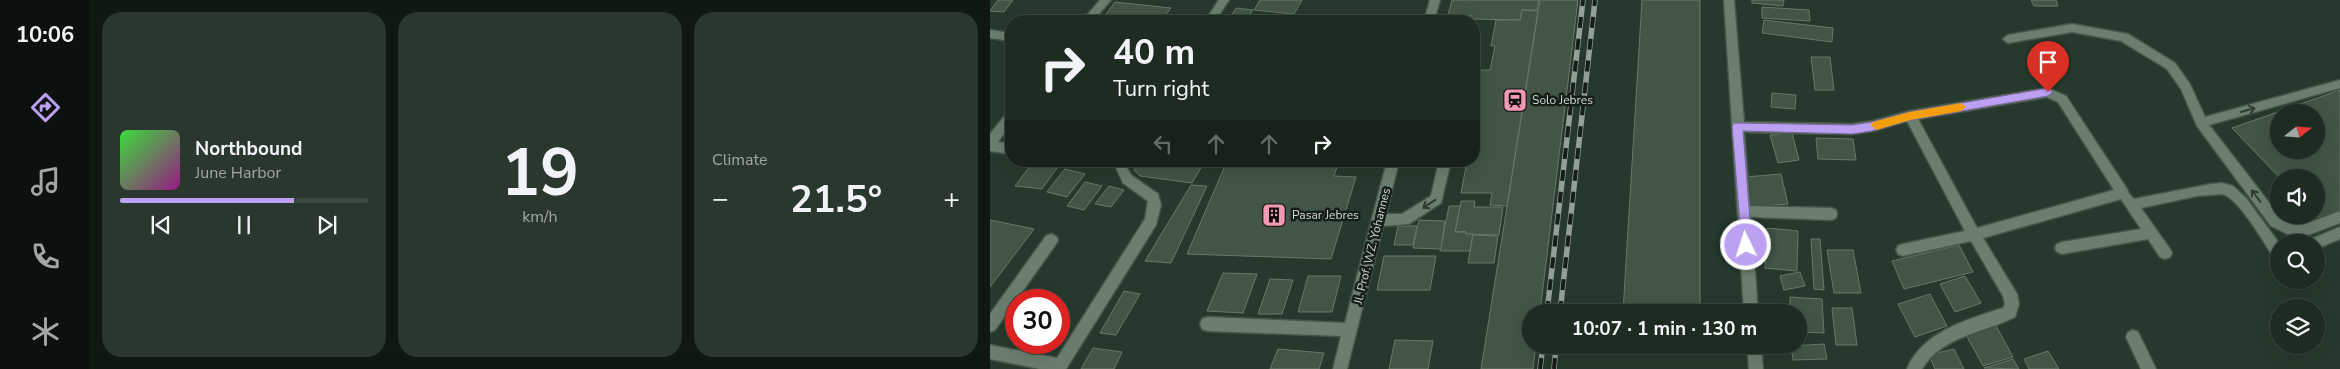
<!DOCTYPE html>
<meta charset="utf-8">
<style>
:root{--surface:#1d2b21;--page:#2a372e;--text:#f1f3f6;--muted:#a0a7a5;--line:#3b473f;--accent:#bca0f2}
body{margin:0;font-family:"Nunito Sans",sans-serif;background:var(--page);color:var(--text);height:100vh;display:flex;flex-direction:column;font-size:19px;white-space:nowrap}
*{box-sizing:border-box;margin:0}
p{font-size:16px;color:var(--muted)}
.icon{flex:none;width:28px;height:28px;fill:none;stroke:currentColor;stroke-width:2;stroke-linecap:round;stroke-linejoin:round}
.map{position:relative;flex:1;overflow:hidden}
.panel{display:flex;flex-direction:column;gap:12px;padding:12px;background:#101812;width:900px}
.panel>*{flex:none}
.top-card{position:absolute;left:15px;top:15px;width:475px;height:152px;border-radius:20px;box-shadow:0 5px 20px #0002,0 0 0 1px var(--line);background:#1d2b21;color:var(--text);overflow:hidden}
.needle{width:32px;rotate:73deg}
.tools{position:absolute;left:1280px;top:104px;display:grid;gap:10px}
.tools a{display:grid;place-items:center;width:55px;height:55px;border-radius:50%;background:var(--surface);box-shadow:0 5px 20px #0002,0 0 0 1px var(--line);font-size:25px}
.speed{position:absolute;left:15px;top:289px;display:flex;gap:10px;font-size:25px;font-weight:700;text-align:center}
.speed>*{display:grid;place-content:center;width:65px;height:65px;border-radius:50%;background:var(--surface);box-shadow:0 5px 20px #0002,0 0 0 1px var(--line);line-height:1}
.speed .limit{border:8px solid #d22;background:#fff;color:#111}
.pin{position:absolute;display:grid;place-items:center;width:42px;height:42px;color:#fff;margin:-51px -21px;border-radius:50% 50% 50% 0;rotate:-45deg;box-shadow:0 0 5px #0007}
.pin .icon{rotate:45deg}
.me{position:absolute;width:55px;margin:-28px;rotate:356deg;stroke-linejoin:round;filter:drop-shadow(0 0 4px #0008)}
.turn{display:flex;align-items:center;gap:18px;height:105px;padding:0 25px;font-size:22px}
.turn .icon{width:65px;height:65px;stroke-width:2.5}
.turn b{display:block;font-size:35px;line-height:42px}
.lanes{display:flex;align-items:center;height:48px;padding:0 25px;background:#0003;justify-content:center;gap:25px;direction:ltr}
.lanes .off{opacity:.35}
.big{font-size:38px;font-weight:700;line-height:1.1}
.panel .widget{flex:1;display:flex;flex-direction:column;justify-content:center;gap:8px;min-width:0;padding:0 18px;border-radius:20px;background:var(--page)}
.panel .dial{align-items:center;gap:0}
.dial b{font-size:65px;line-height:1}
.song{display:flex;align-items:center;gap:15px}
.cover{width:60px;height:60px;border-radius:8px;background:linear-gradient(135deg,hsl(120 70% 55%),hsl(310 70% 35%))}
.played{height:5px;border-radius:2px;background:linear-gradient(90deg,var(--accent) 70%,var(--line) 70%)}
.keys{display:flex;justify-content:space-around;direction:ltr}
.heat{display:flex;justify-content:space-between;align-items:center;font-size:28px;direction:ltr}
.panel .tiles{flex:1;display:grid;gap:12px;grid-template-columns:repeat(3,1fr)}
.trip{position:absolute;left:532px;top:304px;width:285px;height:50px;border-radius:25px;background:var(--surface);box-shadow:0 5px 20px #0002,0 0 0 1px var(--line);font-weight:700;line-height:50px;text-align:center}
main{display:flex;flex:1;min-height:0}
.tabs{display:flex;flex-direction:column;width:90px;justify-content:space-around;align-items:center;background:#0c110d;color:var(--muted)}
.tabs .icon{width:35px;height:35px}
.tabs .active{color:var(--accent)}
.tabs b{font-size:22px;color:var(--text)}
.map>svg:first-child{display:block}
.building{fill:#425547;stroke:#667a6b;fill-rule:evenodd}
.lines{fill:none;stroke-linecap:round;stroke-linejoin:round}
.minor-casing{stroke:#455549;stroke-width:3}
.minor{fill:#6b7f70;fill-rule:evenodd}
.rail-casing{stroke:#93a096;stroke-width:5.5}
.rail{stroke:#161e18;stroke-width:4;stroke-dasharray:11;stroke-linecap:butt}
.oneway{stroke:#303b32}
.route{fill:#bca0f2;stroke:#7a689d}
.slow{fill:#f59e0b}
.labels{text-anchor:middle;stroke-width:5;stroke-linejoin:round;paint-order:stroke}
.poi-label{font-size:12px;fill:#d1dcd3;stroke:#161e18;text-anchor:start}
.street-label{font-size:12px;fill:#d1dcd3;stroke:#161e18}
</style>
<main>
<nav class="tabs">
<b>10:06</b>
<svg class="icon active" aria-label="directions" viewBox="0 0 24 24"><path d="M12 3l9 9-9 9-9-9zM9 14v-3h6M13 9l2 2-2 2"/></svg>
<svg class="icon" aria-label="music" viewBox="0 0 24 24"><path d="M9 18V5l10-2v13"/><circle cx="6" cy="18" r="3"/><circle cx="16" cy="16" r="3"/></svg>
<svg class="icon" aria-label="phone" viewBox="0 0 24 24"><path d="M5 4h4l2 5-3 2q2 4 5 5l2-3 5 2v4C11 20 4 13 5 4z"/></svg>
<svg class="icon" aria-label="climate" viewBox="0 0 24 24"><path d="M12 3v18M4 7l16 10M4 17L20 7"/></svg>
</nav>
<section class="panel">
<div class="tiles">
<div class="widget">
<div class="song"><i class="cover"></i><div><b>Northbound</b><p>June Harbor</p></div></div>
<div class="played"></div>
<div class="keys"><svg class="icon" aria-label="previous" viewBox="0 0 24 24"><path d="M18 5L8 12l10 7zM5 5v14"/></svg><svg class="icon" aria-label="pause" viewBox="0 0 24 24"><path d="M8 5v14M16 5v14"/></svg><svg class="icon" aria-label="next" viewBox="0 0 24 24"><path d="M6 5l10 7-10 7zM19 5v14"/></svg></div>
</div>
<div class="widget dial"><b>19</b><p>km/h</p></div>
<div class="widget"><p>Climate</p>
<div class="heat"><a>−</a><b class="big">21.5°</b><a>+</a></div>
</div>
</div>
</section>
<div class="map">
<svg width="1350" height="369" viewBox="0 0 1350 369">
<rect width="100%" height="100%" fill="#27392c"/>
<g class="building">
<polygon points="8,0 23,0 14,12 0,11"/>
<polygon points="270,0 312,0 304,14 264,10"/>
<polygon points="462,0 549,0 547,10 532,10 530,20 482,19 482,16 458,15"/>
<polygon points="550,0 588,0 550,312 541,312 541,345 546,345 543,369 491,369"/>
<polygon points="652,0 710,0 710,312 633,312"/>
<polygon points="762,0 794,0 793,6 762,3"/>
<polygon points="1041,0 1066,0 1068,6 1044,6"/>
<polygon points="125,2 181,8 171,21 111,21"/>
<polygon points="772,7 819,10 820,21 772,18"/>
<polygon points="246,8 263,10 255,21 238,21"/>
<polygon points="532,10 548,11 517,206 500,205 502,193 471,193 477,161 484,161 488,131 484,131 484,86 488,86 491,70 500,70 505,46 501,46 506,20 530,20"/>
<polygon points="774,20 843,28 842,42 772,33"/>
<polygon points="821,57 840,57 844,90 825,90"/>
<path d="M1350,90V211L1330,218L1326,214V178H1290L1242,128ZM1289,112H1326V150H1289Z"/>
<polygon points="782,93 806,95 805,109 781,107"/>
<polygon points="802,133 809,160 788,163 780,135"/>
<polygon points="826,138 863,139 866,160 828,159"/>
<polygon points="146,161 215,161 202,183 150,176 144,170"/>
<polygon points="237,161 349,161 344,176 366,177 341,259 197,254"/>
<polygon points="43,162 69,165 52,189 25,186"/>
<polygon points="75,169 95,174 77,197 57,192"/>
<polygon points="791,174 798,204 761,207 755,177"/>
<polygon points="95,182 112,186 94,210 77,206"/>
<polygon points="201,185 217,186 181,263 155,261"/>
<polygon points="119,186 134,190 121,207 105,204"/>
<polygon points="471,201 485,201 484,207 513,207 509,235 476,234 476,232 465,232"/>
<polygon points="459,206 470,206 465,232 476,232 476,234 483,234 480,251 450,251"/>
<polygon points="0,220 44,229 0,287"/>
<polygon points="429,220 455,221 451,249 423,248"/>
<polygon points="408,226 427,226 423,245 404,245"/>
<polygon points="777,228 808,231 807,271 775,268"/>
<polygon points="483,235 508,236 504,263 478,263"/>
<polygon points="821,239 830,239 834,290 824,289"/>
<polygon points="969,245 983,272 914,289 902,261"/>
<polygon points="837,250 863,250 871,293 844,293"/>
<polygon points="394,256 446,256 440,290 387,290"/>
<polygon points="810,272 815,286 794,290 790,276"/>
<polygon points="233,273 267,274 253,313 217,311"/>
<polygon points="318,276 351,276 342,312 308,312"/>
<polygon points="975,276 991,303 965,312 950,284"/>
<polygon points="280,279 303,280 292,314 268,314"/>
<polygon points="134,291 150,294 126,335 110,333"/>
<polygon points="940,294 957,326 925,337 908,304"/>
<polygon points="800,297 832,299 834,333 809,332 809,312 800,312"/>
<polygon points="842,308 862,308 867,345 846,345"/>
<polygon points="1005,324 1023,357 993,366 975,333"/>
<polygon points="405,340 443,341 438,369 399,369"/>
<polygon points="834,344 837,359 803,360 801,346"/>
<polygon points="103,348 132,352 124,369 91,369"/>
<polygon points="288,349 334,353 329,369 280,369"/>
<polygon points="964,349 974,369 945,369 939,355"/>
<polygon points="1058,351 1069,369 1039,369 1034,359"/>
<polygon points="1023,359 1029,369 994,368"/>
</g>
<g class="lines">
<g class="minor-casing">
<g id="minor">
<polygon points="110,0 121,0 103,21 92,21"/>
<polygon points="229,0 239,0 225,21 215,21"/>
<polygon points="440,0 450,0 444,21 434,21"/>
<path d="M734,0H744L754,122L862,124L883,121L920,111L1058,88L1076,96L1137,189L1139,194L1144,199L1221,184L1232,183L1243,186L1256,198L1289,243V260L1284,258C1274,243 1249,198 1232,194L1207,196L1151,208L1180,249L1182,253L1180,257L1175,259L1170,257L1158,239L1072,254L1067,252L1065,248L1067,244L1072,242L1151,229L1131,199L993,238L1027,294L1029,304L1025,317C993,333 952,336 932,369H917C932,332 978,319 1013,308L1015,304L1013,296L981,241L913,256L908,254L906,250L908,246L913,244L975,231L917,121L883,131L862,134L754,132L760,206L841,208L846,210L847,214L846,218L841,220L761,217L768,312H754ZM1057,97L1068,102L1124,190L987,228L928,119Z"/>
<polygon points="1082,24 1138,34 1185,63 1200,84 1215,117 1350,80 1350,88 1219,125 1291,218 1305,225 1318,223 1350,211 1350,223 1318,235 1304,237 1281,226 1207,126 1191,89 1177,69 1131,41 1082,32 1018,43 1013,39 1018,35"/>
<polygon points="0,30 21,33 21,41 0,38"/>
<polygon points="21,111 21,124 8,142 21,144 21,154 0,151 0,134 17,113"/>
<polygon points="123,161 133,161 141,175 168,194 171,205 166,225 76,369 50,369 0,359 0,345 67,358 155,219 158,201 133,183"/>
<polygon points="397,161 409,161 396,214 412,214 441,196 449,161 461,161 451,203 419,224 393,226 357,369 343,369 351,336 217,331 212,329 210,324 212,319 217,317 355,323"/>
<polygon points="1350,227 1350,239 1326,249 1326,242 1320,242 1321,239"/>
<polygon points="61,234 66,236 68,240 66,244 5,330 0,332 0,314 56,236"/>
<polygon points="1143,330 1148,332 1166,369 1151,369 1136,337 1138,332"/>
<polygon points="757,345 771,345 773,369 759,369"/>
</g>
</g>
<use href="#minor" class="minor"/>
<g class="rail-casing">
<g id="rail">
<polyline points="557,312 593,0"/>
<polyline points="570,312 605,0"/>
<polyline points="550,369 553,345"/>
<polyline points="564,369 566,345"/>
</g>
</g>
<use href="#rail" class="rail"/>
</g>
<defs><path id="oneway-shaft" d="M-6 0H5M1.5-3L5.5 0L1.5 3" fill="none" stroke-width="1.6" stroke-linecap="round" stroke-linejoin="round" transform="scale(1.25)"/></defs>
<g class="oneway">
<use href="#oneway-shaft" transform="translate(1258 110) rotate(-16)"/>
<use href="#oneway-shaft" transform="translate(1266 196) rotate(-127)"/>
<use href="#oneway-shaft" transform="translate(439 204) rotate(147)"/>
</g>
<polygon class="route" points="1058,88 1063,92 1058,96 920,120 882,131 862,134 753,131 762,245 760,248 752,248 742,126 744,123 862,125 882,122 920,112"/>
<polygon class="slow" points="971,103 976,107 971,111 920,120 886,130 881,125 883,122 920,112"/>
<defs>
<g id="station-square" transform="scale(1.25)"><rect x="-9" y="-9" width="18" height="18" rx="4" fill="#f19ab1" stroke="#161e18"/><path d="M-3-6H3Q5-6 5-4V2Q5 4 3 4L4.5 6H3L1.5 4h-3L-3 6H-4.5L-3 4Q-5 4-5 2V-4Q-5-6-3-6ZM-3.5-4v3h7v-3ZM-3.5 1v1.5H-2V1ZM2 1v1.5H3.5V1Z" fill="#111"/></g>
<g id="building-square" transform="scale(1.25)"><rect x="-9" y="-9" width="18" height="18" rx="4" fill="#f19ab1" stroke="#161e18"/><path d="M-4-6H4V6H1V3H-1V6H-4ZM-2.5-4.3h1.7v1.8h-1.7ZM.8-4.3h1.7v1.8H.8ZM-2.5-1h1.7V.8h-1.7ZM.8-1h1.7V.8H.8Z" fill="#111"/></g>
</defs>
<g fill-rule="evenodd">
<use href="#station-square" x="525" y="100"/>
<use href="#building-square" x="284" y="215"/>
</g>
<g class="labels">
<g class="poi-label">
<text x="542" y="104">Solo Jebres</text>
<text x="302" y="219">Pasar Jebres</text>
</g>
<g class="street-label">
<text transform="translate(382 246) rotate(-76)" y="4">Jl. Prof. WZ. Yohannes</text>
</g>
</g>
</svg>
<div class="tools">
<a><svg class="needle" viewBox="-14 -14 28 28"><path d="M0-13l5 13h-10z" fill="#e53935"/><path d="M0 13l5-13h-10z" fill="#a0a7a5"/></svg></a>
<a><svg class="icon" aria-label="sound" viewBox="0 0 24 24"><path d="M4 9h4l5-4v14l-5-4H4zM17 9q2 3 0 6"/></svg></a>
<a><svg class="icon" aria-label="search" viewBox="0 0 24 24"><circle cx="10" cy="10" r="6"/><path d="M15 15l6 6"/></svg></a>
<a><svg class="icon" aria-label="layers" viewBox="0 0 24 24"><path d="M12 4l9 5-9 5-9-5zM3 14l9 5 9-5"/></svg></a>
</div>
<div class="speed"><div class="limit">30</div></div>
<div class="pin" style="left:1058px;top:92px;background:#d93025"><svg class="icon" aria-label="arrive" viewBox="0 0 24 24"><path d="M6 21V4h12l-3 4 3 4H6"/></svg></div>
<svg class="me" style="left:756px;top:245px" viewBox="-20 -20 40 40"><circle r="17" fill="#bca0f2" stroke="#fff" stroke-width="3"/><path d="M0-11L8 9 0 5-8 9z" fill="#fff"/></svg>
<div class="trip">10:07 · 1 min · 130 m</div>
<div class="top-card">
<div class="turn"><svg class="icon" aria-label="right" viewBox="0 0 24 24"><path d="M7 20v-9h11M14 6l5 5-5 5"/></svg><div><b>40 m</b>Turn right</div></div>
<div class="lanes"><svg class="icon off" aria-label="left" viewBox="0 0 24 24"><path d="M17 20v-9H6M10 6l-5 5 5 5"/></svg><svg class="icon off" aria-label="ahead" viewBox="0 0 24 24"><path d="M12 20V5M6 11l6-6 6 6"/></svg><svg class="icon off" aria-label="ahead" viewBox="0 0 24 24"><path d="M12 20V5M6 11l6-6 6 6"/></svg><svg class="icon" aria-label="right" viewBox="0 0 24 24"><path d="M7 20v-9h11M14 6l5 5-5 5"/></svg></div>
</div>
</div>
</main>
